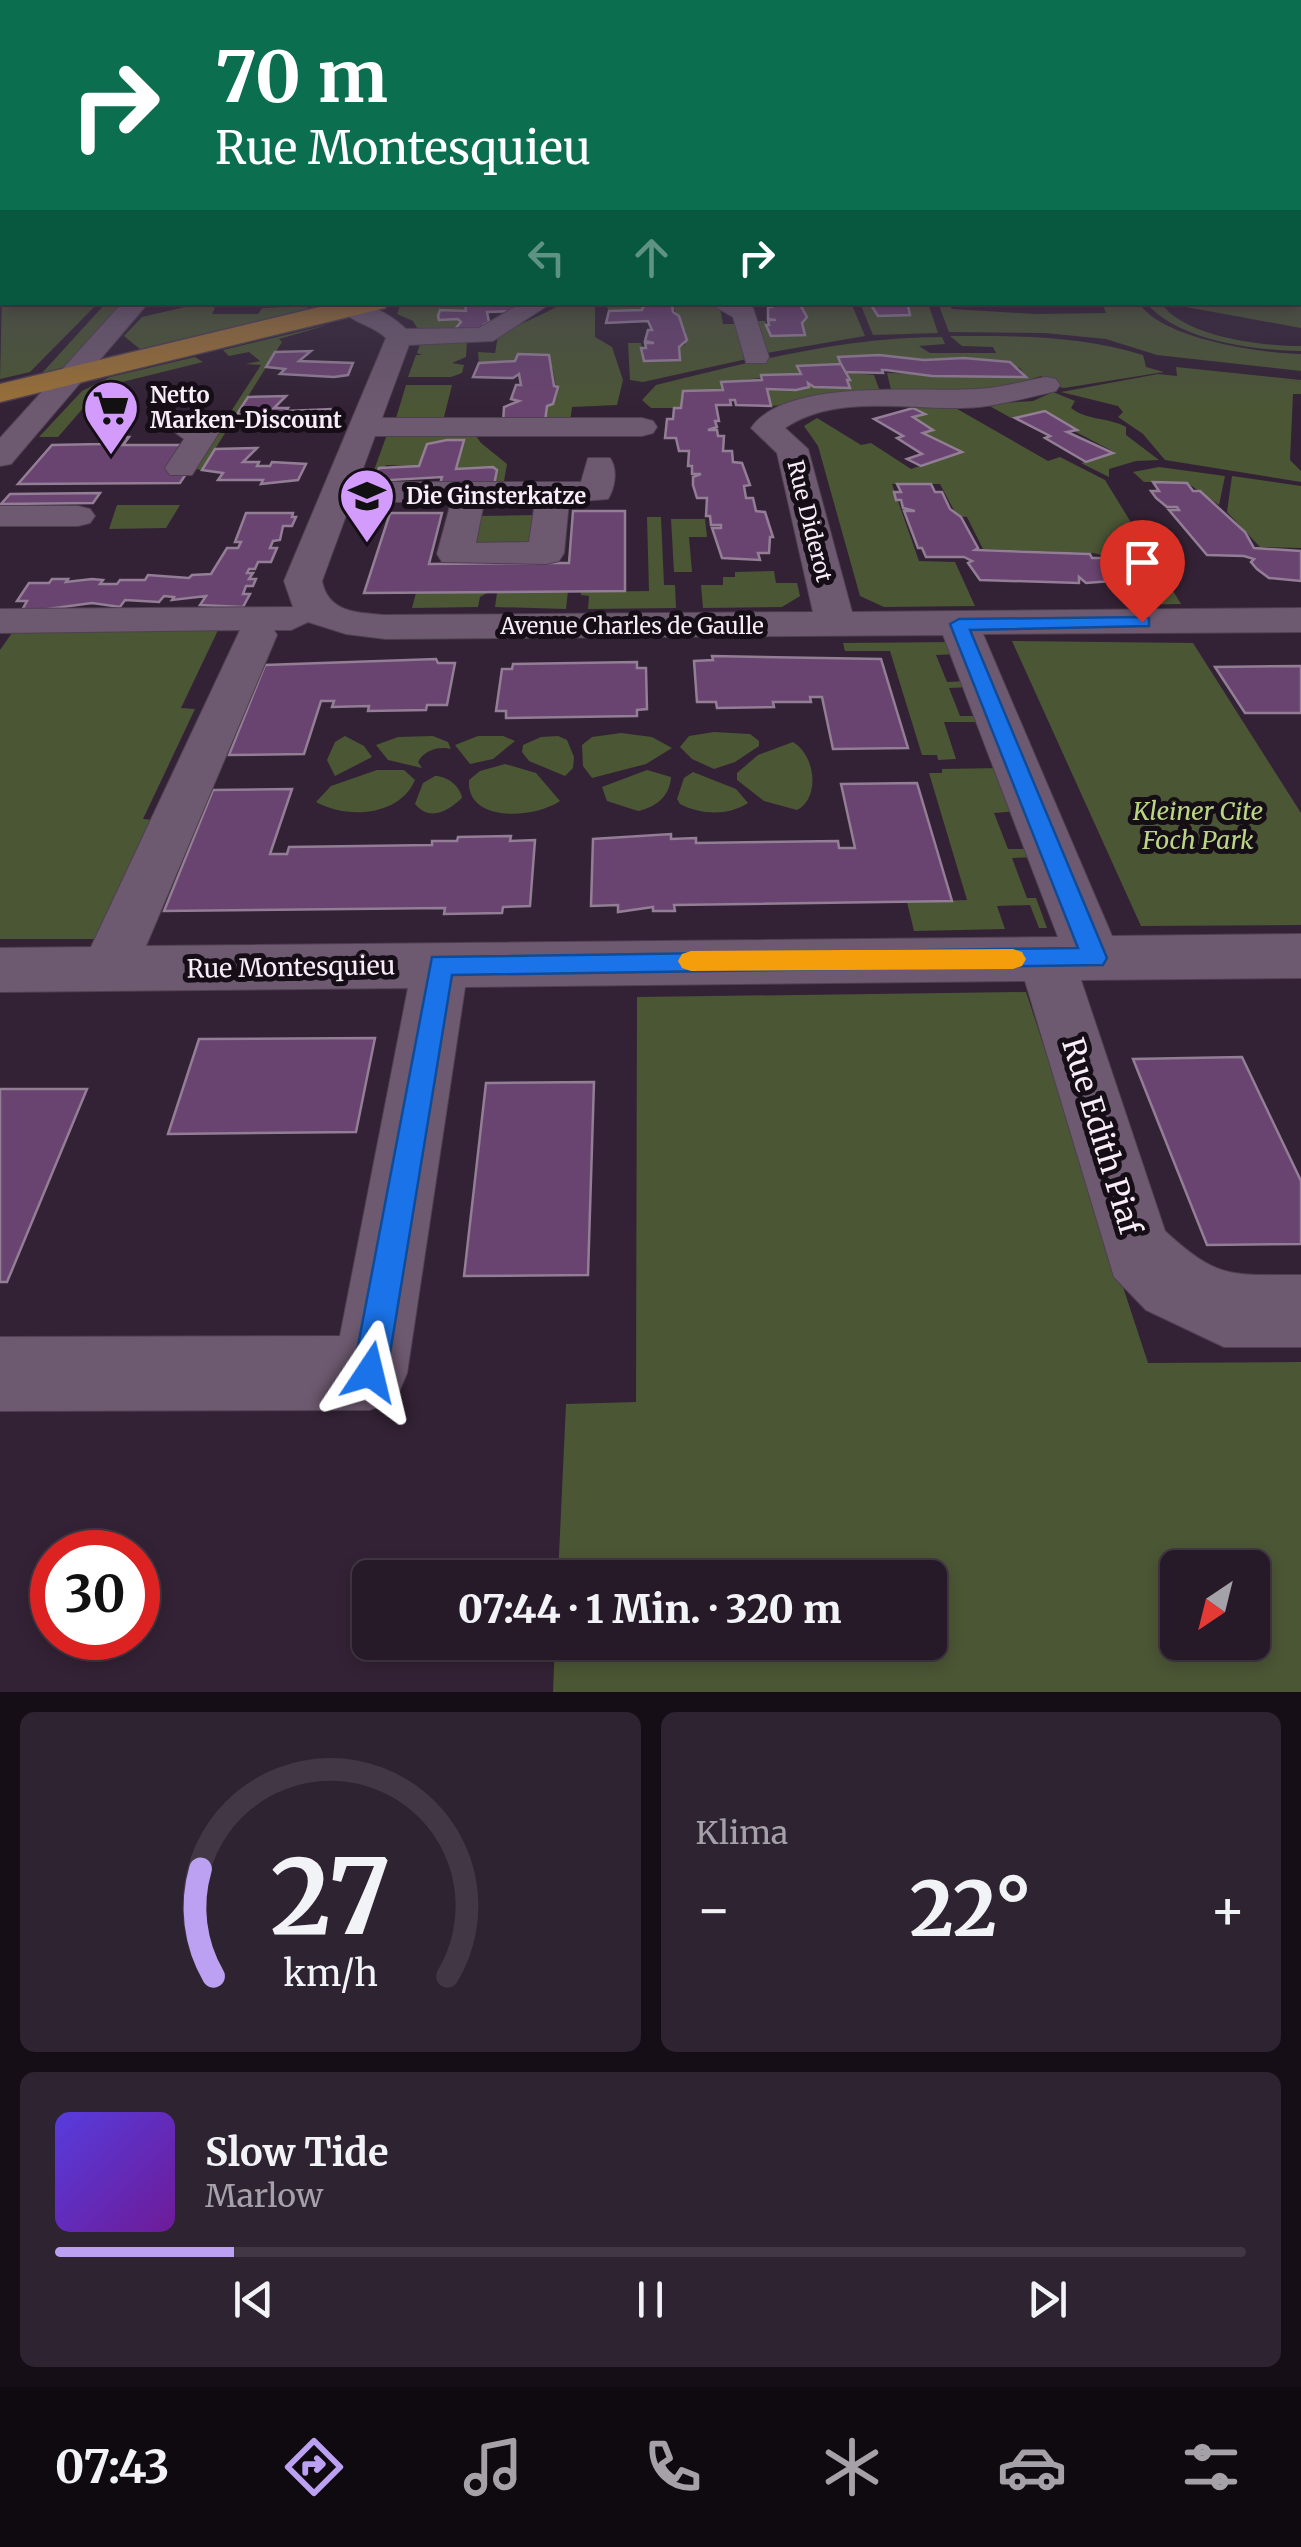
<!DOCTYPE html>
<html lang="de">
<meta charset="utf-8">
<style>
:root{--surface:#261a28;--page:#2e2330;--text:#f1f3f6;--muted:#a4a1a8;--line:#423845;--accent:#bca0f2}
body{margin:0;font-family:Merriweather,serif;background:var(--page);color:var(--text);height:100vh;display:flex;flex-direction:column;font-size:38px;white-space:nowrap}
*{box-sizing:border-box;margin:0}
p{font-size:32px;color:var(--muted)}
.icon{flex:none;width:55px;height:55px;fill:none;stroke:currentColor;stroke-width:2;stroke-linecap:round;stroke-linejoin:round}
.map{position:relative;height:1692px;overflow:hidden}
.side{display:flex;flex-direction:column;gap:20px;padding:20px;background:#150e16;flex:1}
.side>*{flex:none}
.guide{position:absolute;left:0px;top:0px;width:1302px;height:305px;box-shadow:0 5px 15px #0003,0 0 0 2px var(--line);background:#0b6e4f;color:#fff;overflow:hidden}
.needle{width:65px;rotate:215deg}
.buttons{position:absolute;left:1160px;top:1550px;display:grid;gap:20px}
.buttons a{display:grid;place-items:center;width:110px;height:110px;border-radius:15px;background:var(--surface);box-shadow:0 5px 15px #0003,0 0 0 2px var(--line);font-size:50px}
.speed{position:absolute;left:30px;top:1530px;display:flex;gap:20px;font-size:50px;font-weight:700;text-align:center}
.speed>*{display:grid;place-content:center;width:130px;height:130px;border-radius:50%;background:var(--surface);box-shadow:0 5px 15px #0003,0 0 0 2px var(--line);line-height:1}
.speed .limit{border:15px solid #d22;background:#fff;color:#111}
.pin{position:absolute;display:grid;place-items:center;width:85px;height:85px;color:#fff;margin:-102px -42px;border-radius:50% 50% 50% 0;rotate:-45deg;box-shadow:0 0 10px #0007}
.pin .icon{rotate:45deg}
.me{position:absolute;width:110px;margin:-55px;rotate:10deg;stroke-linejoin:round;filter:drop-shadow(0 0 8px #0008)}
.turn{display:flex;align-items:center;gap:35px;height:210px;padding:0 50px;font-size:45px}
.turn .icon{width:130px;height:130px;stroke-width:2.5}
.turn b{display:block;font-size:70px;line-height:85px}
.lanes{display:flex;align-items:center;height:95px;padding:0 50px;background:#0003;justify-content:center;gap:50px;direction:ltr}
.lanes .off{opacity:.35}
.big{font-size:75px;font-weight:800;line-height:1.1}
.side .card{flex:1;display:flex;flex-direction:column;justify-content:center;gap:15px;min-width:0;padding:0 35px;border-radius:15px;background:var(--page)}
.side .dial{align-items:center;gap:0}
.dial svg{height:260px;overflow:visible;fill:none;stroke:var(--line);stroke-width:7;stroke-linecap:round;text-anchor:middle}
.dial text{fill:var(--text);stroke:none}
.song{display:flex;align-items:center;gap:30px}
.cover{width:120px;height:120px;border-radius:15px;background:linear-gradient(135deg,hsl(250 70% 55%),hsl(280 70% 35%))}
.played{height:10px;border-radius:5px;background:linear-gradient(90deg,var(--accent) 15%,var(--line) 15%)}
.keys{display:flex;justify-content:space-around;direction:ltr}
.heat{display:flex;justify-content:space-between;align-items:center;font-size:55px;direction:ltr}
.side .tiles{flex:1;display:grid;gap:20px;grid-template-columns:1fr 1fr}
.card:last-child{grid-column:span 2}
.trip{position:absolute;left:352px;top:1560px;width:595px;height:100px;border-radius:15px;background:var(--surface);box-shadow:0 5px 15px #0003,0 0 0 2px var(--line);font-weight:800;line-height:100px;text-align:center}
.menu{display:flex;height:160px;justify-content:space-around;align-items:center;background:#0f0a10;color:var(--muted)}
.menu .icon{width:70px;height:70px}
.menu .selected{color:var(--accent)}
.menu b{font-size:45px;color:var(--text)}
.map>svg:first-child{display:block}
.green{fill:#4b5635;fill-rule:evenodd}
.building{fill:#6a4470;stroke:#927e95;stroke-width:2.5}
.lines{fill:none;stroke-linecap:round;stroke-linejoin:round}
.minor-casing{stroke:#4f4051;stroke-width:2}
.major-casing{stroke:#4f4051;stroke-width:3}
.minor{fill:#6e5a70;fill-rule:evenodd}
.major{fill:#997038;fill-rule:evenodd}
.route{fill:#1a73e8;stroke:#114b97;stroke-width:2.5}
.slow{fill:#f59e0b}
.labels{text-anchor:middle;stroke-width:10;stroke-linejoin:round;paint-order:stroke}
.far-poi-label{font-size:22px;font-weight:bold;fill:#f7ecf8;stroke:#160e17;text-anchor:start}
.far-street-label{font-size:22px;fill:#f7ecf8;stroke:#160e17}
.park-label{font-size:25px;font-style:italic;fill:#bbd683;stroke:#160e17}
.street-label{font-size:25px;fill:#f7ecf8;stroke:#160e17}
.near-street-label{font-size:30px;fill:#f7ecf8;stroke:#160e17}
</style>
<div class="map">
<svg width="1301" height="1692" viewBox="0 0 1301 1692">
<rect width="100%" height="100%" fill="#332235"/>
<g class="green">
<polygon points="1301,234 1301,328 1164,303 1300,302"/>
<polygon points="2,295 2,302 98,303 30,372 0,379"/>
<polygon points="106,303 127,303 66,367 42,373"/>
<polygon points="202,303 215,308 212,314 258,314 262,308 307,306 309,309 140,349 124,336 142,317"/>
<polygon points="411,303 499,303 465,303 466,311 440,310 440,319 458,319 460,325 454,330 419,331 413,321 397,314 400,306"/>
<path d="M552,303H595V337L612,347L623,380L617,405L572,407L570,422H545L547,406L557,396L553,369L535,354H519L515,361L479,363L478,352L495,353L498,336C519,324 538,317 556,307Z"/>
<polygon points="605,303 719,303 723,324 745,324 756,357 643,382 630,380 628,343 641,343 644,361 680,360 679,347 685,345 686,332 672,305 645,305 642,310 609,311"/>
<polygon points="797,303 852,305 865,336 761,354 753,321 765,321 772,336 804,335 802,323 807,316"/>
<polygon points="860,303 871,305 879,316 910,315 907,303 928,303 938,333 873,335"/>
<path d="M938,303H948L952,309L1035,314L1106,313L1102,303H1139C1162,339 1260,353 1301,354V371L1157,355L1106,339L1045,333L949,332Z"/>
<path d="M1146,303H1161C1184,337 1262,346 1301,346V351C1253,350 1179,341 1146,303Z"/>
<polygon points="331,324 279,339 282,342 202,470 190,468 221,421 230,420 232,417 228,416 261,365 246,364 260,361 249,352 229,356 223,350"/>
<path d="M950,336C1016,336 1079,335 1143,355L1146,367L1164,372L1064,388L1049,385L1041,376L1010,386L893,398L887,373L1025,376L1020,368L984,359L924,360L878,355L839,358L841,364L798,366L801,374L721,382L723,390L681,399V408H651L642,400L656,385C751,362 843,337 942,337L945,344L919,346L930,353H996L993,347L962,346Z"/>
<polygon points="421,341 467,341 466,357 452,363 464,365 462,373 451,377 408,377 416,355 422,355 417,353"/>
<polygon points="195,357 203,362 110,385 113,390 98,391 58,437 39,437 82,391 110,377"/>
<polygon points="1176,367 1301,380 1301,394 1293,394 1290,460 1301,471 1301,482 1165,460 1143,434 1118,417 1123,412 1118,406 1061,392 1158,374 1177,376"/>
<polygon points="844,372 874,375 882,397 771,406 767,389 795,390 813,383 815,387 849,388 849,379"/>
<polygon points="406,385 452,385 444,417 396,418"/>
<path d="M1053,392L1075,401L1071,408C1088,421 1108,417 1126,427V435L1159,460L1136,461L1109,469V477L1081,463L1114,452L1074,431L1078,429L1046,411L1011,418L986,404L1033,401Z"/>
<polygon points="921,404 943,409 952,406 1048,461 1060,457 1105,480 1181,604 1126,605 1111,581 1143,581 1130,561 1112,561 1110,557 1093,553 983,549 967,517 957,516 940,484 892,484 919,561 955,562 975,606 884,607 860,596 818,446 804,426 817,418 861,445 871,443 911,469 960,452 923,433 932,429 913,417 923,413 913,408"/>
<polygon points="389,429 471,429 481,443 507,464 504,481 495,481 497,470 492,467 456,469 463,440 427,444 419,466 386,465 375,481 406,481 405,484 369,484"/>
<polygon points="1159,467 1225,476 1219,505 1186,482 1144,482 1133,472"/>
<polygon points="1232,476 1301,486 1301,548 1260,547 1227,512"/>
<polygon points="117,505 180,505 166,528 109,529"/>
<polygon points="537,515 531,540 526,544 477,543 474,540 478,516"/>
<polygon points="647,517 661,517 664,585 675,585 676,608 588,609 589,596 581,595 581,592 649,591"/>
<polygon points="671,519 705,519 707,537 689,537 692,572 674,572"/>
<polygon points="774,571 776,583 797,583 800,596 782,607 703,608 701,585 723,585 723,577 735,577 735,572"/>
<polygon points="568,591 566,609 495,607 497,593"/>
<polygon points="416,593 487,593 480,597 478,607 412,608"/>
<polygon points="220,626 181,708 195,709 143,819 167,821 113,939 0,939 0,650 14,630"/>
<polygon points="1012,641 1193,643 1301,813 1301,925 1141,926"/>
<polygon points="953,642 958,654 936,655 947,682 968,681 970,687 949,688 960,716 981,716 983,722 944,722 956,759 938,760 937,755 922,755 890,651 845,651 843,643"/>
<polygon points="714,732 750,734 759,741 759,746 735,762 714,769 692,759 680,747 689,736"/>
<polygon points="621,733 652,737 672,748 646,764 592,778 583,766 582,745 592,737"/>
<polygon points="345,736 364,746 372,757 335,776 327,760 335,742"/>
<path d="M433,736L448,742L451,749C439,746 424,750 418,762L422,768L388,760L376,745L398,737Z"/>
<polygon points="478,736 503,736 515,741 493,759 470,764 455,745"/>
<polygon points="558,736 567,740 574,757 573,768 565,776 529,761 522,752 523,745 541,737"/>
<path d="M793,742C815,755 821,797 797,810L764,801L737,780V773L758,755Z"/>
<path d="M505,764L536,773L560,801C536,818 466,824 469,780L480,771Z"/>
<polygon points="1001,768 1018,811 994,813 1008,849 1034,849 1038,857 1012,858 1027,898 1036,898 1047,928 1039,928 1030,905 997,906 1005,929 914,931 907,902 967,900 929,773 942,773 942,769"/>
<path d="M377,770H404L415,780C399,817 346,819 316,802L331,786Z"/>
<path d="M647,770L671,777C670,796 656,807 638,811L607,801L602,787Z"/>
<path d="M693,772L736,789L748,803C728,816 701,815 680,804L677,799L684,778Z"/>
<path d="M435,776C447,776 460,786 462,798C448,811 430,822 415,804L423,783Z"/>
<path d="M1026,992L1148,1363L1301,1362V1692H553L555,1643L930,1642V1578L558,1577L566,1404L636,1402L637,997ZM1178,1568H1252V1642H1178Z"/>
</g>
<g class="building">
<polygon points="527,302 518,311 487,312 489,322 483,325 487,325 486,331 454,330 461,322 458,319 439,320 438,316 440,310 466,311 465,303"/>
<polygon points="767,302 799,303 807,317 802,323 805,335 771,336 766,325 769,325 768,320 776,320 768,319 768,307 771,307"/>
<polygon points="873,302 907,302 910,315 878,316 871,305"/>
<polygon points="644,305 672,305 673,312 679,316 687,340 679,347 680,360 644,361 641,348 646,348 645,343 654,343 645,341 648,330 652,330 648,321 606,323 609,311 642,310"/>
<polygon points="311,351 299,361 353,363 348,375 334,377 280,374 285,369 266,367 275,352"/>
<polygon points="518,354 549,355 554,386 558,387 553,404 547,406 545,422 503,424 504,407 519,401 511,399 516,385 521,385 519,374 513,378 473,377 479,363 515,361"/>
<polygon points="879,355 924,360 964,358 1010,362 1026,377 932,376 886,370 882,370 883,373 844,372 838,357"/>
<polygon points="841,364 850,380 847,380 850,388 814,387 808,383 809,387 796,390 767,389 771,406 736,405 735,400 730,400 731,405 716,405 719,421 715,421 717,427 708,430 717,430 718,436 724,436 723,451 732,451 733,462 742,463 750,485 744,486 746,498 753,498 756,511 765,512 773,537 770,537 769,553 758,553 760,560 722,558 712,528 721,528 721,525 711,525 710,516 706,516 707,498 697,498 693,485 693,477 701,474 692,474 692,466 688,466 689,451 679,451 676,438 665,438 667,419 673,419 674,408 681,408 683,391 723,390 721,382 762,380 761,375 801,374 797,366"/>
<polygon points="286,396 274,408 288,408 286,411 331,409 324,423 252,423 258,417 237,414 248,397"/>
<polygon points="913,408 925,414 913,417 933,430 923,433 962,452 921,466 907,459 922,454 897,438 903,436 874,419"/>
<polygon points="1045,411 1077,430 1067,432 1113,453 1086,462 1045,438 1050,436 1015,418"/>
<polygon points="107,437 129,437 123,445 188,445 190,468 180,483 18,484 52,445 101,444"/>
<polygon points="447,440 464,440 456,469 493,467 497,470 494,485 440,484 442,477 374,481 379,468 419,466 427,444"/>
<polygon points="257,448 243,462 259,462 257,466 270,466 272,462 306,464 298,480 261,484 263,480 218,480 223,473 202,470 215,449"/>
<polygon points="1153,482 1187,483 1193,491 1200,491 1245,532 1254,548 1301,551 1301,581 1269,578 1257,569 1251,562 1254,559 1244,556 1207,555 1169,510 1179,510 1177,507 1167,507 1156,498 1151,491 1159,491"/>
<polygon points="897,484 931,484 935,492 942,492 950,509 961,517 978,548 975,550 1090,554 1092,558 1108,558 1111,562 1128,562 1140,579 1086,583 1079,577 1079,583 980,580 968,563 972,561 964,557 926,557 922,548 918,548 904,511 915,511 903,508 901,500 896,500 894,492 901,492"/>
<polygon points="100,493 93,503 1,504 10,494"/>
<polygon points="573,511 625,511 625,591 364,593 390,513 442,513 429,564 558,563 569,563"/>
<polygon points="246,513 293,513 292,517 296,517 292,526 283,526 280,540 273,541 270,548 277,548 271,562 258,562 255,569 249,569 247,573 253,573 249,579 256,579 253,586 246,586 243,594 250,594 243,607 200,605 206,596 172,600 174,597 164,596 159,602 125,600 120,607 92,603 40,610 22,610 27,601 17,601 29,583 49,583 52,579 68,579 66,582 92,579 103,580 100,584 117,584 120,580 145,580 148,575 189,578 192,575 211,574 227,548 238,548 241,542 235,542"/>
<polygon points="712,656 881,659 908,748 833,749 822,697 810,697 811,702 773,702 774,707 717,708 716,702 697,702 694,661 713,660"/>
<polygon points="436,659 438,663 455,663 447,705 427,705 426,710 368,711 369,706 332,707 334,701 321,701 304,754 229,755 265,665"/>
<polygon points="637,662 637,668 646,668 647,709 637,710 637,716 506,718 506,711 496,711 502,669 512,669 513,664"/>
<polygon points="1301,666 1301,713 1245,713 1215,667"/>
<polygon points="917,783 952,901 674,905 675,911 653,911 653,907 618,912 618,905 591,906 593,839 671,834 671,839 696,838 696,843 838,841 839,848 855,848 841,784"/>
<polygon points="292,789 270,854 287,854 289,847 432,845 432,841 457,841 458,837 511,836 510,841 535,840 530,906 503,907 502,913 444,914 445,908 164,911 213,790"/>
<polygon points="375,1038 356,1132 168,1134 199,1039"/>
<polygon points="1242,1057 1301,1181 1301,1244 1207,1245 1133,1059"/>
<polygon points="594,1082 588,1275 464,1276 486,1083"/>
<polygon points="0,1089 87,1089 7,1282 0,1282"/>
</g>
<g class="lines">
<g class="minor-casing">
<g id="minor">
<polygon points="2,173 2,185 0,186 0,174"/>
<rect x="1300" y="173" width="1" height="10"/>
<polygon points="123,302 149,302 11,464 0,466 0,438"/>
<path d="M523,302H553L493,341L409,345L382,418H642L653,421L657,427L653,433L642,436H375L358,482H581L588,458H610C618,469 615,488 608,499L569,502L564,553L559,561L546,564L442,562L437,554L451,502H351L322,581C328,613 358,613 386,615L813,612L777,453L751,428C786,377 921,393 977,389C1000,388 1023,381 1046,377L1056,379L1060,385L1056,391C1031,397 1004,404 979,407C917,413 840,391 785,428L808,449L852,612L1301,608V632L983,634L1112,936L1301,934V978L1081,980L1165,1231C1218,1280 1232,1275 1301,1275V1347H1224L1146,1310L1114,1277L1025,981L465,987L407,1373L396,1399L370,1410L0,1411V1337L340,1336L408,988L0,992V948L91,947L240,630L0,633V609L293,607L284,581L386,338C373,325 352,323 341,309L344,304C366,300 390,314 406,329L479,328ZM484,502H535L529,542L476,543ZM308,622L346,634L386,639L943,635L1058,937L146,946L277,635L274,630H291Z"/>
<polygon points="707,302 741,302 753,308 769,357 766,363 746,363 733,317"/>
<polygon points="188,422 216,425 220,431 192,475 170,475 165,468 184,439 173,431 177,425"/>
<polygon points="0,506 78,506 90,509 95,516 90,523 78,526 0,526"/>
</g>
</g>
<g class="major-casing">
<polygon id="major" points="340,302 389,302 385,308 0,402 0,384"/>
</g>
<use href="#minor" class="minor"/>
<use href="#major" class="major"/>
</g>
<linearGradient id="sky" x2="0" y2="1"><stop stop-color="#1c131d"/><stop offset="0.42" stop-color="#4a445c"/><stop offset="1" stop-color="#4a445c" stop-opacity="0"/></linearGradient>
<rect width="1301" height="409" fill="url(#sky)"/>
<polygon class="route" points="1142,617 1149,618 1149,626 970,630 1107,958 1103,965 452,975 387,1372 382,1385 370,1390 358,1385 353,1372 432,957 1078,948 950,624 959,619"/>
<polygon class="slow" points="1013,949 1022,952 1026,959 1022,966 1013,969 691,971 682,968 678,961 682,954 691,951"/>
<defs>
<g id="supermarket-pin" transform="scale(2.875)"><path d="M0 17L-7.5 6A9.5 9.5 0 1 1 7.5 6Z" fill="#d39cfc" stroke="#160e17"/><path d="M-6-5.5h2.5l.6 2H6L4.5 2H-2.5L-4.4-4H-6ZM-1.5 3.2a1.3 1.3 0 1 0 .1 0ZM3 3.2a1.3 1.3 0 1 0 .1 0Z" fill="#111"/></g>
<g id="school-pin" transform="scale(2.875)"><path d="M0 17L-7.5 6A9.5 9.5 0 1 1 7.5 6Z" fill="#d39cfc" stroke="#160e17"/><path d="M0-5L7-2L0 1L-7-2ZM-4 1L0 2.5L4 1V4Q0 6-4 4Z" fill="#111"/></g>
</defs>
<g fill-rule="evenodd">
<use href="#supermarket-pin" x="111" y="408"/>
<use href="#school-pin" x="367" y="496"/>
</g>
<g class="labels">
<g class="far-poi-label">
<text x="150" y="403">Netto<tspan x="150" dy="25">Marken-Discount</tspan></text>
<text x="406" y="504">Die Ginsterkatze</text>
</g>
<g class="far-street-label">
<text transform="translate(810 521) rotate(76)" y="8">Rue Diderot</text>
<text x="632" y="634">Avenue Charles de Gaulle</text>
</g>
<g class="park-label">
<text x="1198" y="820">Kleiner Cite<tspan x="1198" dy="29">Foch Park</tspan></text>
</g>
<g class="street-label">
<text transform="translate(291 967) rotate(-1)" y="9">Rue Montesquieu</text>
</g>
<g class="near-street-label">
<text transform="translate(1101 1136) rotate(73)" y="10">Rue Edith Piaf</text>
</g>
</g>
</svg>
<div class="buttons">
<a><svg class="needle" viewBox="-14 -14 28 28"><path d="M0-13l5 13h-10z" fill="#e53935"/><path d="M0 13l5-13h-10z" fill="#a4a1a8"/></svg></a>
</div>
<div class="speed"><div class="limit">30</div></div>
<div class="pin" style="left:1142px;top:622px;background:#d93025"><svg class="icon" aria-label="arrive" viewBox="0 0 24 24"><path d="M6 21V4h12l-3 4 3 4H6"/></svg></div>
<svg class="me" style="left:370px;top:1372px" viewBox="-20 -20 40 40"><path d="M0-17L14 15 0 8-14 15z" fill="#1a73e8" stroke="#fff" stroke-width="4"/></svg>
<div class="trip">07:44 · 1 Min. · 320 m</div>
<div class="guide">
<div class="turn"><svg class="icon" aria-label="right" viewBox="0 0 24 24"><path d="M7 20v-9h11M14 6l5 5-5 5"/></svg><div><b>70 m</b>Rue Montesquieu</div></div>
<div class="lanes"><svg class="icon off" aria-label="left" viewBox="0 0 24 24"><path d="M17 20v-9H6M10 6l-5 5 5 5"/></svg><svg class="icon off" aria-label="ahead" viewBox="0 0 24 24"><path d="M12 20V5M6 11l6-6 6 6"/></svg><svg class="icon" aria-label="right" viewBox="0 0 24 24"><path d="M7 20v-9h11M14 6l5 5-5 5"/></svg></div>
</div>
</div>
<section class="side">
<div class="tiles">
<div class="card dial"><svg viewBox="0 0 100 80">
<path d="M14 69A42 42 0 1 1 86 69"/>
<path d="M14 69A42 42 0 0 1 10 36" stroke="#bca0f2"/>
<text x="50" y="56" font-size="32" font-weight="700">27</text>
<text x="50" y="72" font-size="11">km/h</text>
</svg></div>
<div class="card"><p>Klima</p>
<div class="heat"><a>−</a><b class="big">22°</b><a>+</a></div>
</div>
<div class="card">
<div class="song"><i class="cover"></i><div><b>Slow Tide</b><p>Marlow</p></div></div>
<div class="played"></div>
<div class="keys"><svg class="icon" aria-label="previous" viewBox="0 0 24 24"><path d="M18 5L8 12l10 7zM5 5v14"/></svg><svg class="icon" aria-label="pause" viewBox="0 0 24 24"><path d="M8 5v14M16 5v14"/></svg><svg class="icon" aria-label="next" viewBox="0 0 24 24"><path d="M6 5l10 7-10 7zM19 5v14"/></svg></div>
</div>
</div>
</section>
<nav class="menu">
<b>07:43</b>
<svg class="icon selected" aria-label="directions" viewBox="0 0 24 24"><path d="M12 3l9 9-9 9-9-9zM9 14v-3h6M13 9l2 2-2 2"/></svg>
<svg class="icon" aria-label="music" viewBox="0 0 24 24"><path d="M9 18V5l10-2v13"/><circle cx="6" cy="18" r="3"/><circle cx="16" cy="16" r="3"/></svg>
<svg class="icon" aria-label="phone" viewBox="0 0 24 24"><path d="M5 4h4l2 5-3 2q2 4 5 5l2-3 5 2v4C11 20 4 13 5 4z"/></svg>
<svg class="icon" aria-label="climate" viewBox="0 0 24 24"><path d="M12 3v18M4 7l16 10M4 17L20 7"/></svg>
<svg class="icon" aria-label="car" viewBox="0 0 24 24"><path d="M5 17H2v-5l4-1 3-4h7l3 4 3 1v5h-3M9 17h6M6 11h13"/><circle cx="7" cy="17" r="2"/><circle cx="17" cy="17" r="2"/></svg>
<svg class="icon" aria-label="filters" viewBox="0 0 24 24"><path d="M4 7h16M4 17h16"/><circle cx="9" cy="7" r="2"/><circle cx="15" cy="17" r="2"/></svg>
</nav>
